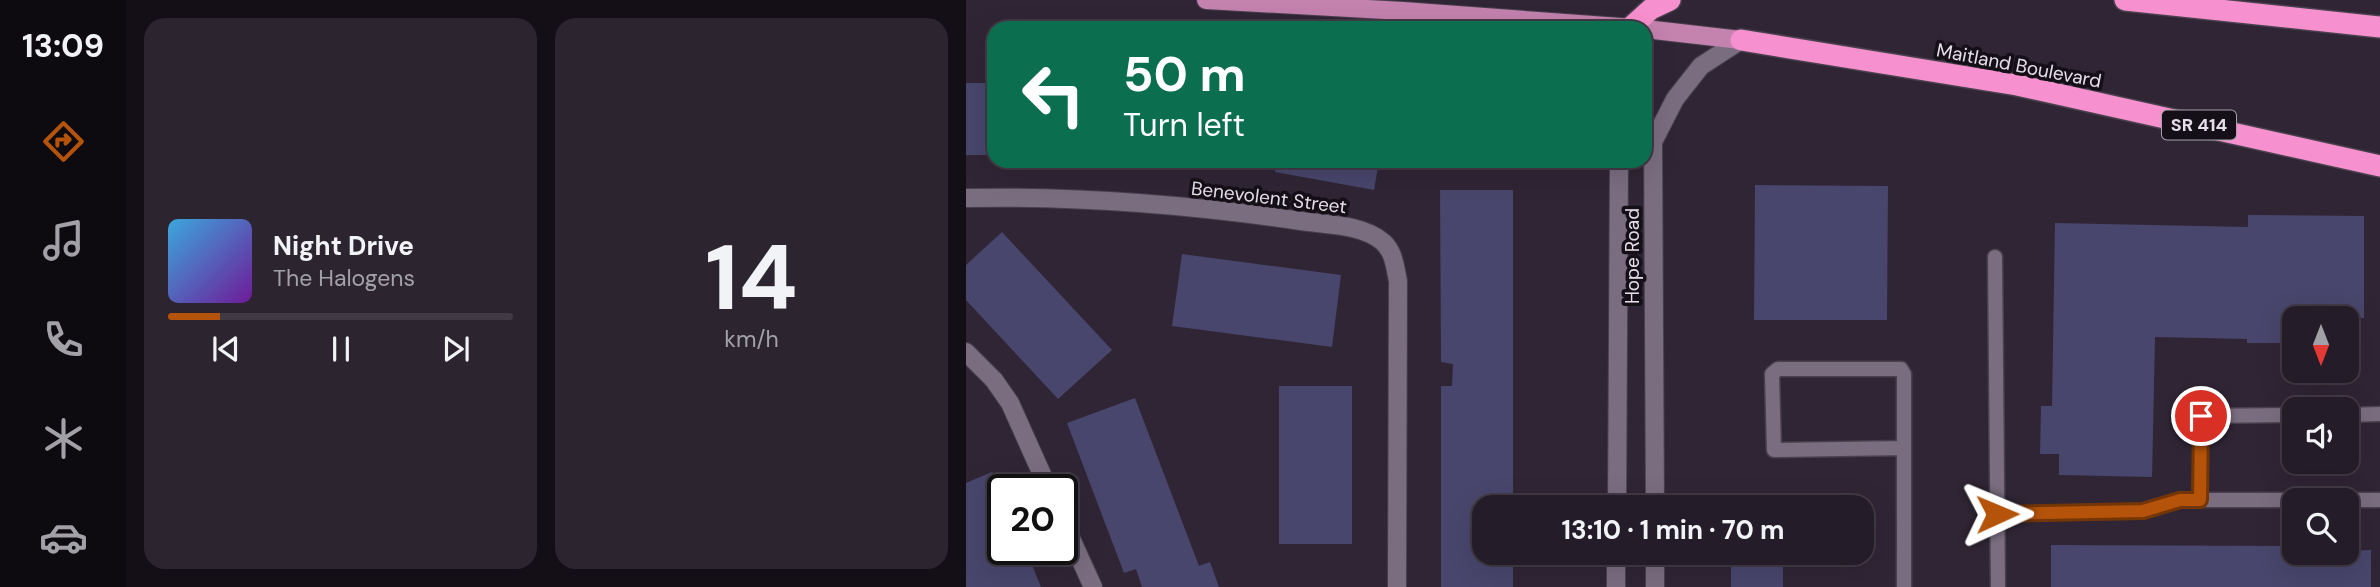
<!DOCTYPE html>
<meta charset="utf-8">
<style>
:root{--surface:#241c28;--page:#2c2530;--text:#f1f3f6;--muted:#a3a1a8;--line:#413a45;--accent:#b45309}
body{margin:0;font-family:"DM Sans",sans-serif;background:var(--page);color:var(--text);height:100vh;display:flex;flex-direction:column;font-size:26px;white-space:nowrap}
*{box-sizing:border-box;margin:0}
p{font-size:23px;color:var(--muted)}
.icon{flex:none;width:38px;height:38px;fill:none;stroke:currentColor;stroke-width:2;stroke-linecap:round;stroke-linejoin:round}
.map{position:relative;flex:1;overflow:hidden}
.sheet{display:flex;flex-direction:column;gap:18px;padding:18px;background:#140f16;width:840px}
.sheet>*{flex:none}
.hud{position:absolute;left:21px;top:21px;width:665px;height:147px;border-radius:21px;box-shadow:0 7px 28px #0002,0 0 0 2px var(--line);background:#0b6e4f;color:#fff;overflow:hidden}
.needle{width:46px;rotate:180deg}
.fabs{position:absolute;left:1316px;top:306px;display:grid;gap:14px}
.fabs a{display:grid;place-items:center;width:77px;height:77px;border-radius:14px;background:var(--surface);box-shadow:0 7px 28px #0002,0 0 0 2px var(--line);font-size:35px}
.speed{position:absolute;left:21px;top:474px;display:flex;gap:14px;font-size:35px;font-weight:700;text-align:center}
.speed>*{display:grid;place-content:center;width:91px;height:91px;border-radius:50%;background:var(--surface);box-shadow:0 7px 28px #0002,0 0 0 2px var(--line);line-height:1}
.speed .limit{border:4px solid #111;border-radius:10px;background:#fff;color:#111}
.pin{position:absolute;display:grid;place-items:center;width:60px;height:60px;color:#fff;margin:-30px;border:4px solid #fff;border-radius:50%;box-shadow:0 2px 7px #0007}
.me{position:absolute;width:77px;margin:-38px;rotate:89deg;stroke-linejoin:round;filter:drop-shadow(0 0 5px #0008)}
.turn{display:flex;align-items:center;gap:24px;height:147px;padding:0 21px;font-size:32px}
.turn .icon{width:91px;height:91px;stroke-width:2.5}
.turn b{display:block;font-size:49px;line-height:60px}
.sheet .card{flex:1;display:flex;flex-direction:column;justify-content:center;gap:10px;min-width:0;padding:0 24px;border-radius:21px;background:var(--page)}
.sheet .dial{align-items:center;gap:0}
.dial b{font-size:91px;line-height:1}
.song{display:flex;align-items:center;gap:21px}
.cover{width:84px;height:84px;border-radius:10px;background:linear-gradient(135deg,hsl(200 70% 55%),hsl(280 70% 35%))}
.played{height:7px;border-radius:4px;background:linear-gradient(90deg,var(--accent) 15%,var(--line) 15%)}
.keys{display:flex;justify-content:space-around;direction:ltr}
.sheet .tiles{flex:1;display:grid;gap:18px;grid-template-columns:repeat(2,1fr)}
.trip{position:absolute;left:506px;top:495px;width:402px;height:70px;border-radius:21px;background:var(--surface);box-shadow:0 7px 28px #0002,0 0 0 2px var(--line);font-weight:700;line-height:70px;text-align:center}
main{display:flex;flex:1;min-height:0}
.tab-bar{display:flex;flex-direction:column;width:126px;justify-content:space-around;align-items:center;background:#0e0b10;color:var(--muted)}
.tab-bar .icon{width:49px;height:49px}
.tab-bar .active{color:var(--accent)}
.tab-bar b{font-size:32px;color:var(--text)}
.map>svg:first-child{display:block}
.building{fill:#48466c}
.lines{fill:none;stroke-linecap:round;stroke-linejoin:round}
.service-casing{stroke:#49404d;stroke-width:17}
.minor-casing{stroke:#49404d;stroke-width:20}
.secondary-casing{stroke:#49404d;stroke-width:20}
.primary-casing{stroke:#49404d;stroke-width:20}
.motorway-casing{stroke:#49404d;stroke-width:24}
.service{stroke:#7a6d80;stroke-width:14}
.minor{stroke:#7a6d80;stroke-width:18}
.secondary{stroke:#7a6d80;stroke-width:18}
.primary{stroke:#c482af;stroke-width:18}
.motorway{stroke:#f690ce;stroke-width:21}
.route-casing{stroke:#753606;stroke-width:18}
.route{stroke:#b45309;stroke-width:12}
.labels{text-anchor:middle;stroke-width:7;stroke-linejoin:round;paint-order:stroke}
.shield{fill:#151017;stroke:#a7a1aa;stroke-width:2}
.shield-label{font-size:18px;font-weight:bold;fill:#e6dfe9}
.street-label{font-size:19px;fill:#e6dfe9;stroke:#151017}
</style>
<main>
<nav class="tab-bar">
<b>13:09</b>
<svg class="icon active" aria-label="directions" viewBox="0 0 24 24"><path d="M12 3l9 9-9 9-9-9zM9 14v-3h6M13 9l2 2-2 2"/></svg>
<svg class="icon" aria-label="music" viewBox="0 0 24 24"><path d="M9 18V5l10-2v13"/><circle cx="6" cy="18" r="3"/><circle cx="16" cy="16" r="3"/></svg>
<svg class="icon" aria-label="phone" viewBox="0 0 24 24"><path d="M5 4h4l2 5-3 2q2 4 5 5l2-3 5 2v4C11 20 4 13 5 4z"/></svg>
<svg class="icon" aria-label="climate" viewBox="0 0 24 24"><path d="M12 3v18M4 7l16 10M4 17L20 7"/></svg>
<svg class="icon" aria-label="car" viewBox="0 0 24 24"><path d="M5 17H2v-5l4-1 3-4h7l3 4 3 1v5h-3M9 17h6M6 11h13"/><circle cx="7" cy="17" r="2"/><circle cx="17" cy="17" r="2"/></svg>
</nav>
<section class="sheet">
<div class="tiles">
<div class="card">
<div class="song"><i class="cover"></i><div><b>Night Drive</b><p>The Halogens</p></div></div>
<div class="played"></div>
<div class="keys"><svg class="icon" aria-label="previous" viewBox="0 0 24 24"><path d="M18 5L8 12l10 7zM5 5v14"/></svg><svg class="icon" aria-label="pause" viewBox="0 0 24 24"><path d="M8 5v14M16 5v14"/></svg><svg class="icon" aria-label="next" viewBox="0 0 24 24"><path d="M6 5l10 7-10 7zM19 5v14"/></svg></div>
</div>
<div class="card dial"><b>14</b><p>km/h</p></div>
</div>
</section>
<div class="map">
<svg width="1414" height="587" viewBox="0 0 1414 587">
<rect width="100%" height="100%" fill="#302535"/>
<g class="building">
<rect x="0" y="83" width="28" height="72"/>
<polygon points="310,161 413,161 408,190 309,172"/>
<polygon points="789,185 922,186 921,320 788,320"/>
<polygon points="474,190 547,190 547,508 518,508 518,553 547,553 547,587 475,587 475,386 486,386 487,364 475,362"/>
<polygon points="1282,215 1398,216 1398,318 1328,318 1328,343 1281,343 1281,339 1189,337 1186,477 1093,475 1093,454 1074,454 1075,406 1086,406 1089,223 1282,227"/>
<polygon points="36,232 146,350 92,399 0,300 0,265"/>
<polygon points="216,254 375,275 366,347 206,326"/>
<rect x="313" y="386" width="73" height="158"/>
<polygon points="169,398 233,566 244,562 253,587 176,587 170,569 158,573 101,423"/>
<polygon points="26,472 37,496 37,550 60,550 75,587 0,587 0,483"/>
<polygon points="1085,545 1328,546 1328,553 1405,550 1405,587 1085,587"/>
<rect x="765" y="553" width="52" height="34"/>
</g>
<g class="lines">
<g class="service-casing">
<g id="service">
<polyline points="1029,257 1032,587"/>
<polyline points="1381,415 1414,414"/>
<polyline points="938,448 808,450 806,374 812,369 935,369 938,374 938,587"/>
<polyline points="1234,500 1235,416 1328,415"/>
<polyline points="1031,514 1177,511 1214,500 1414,500"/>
</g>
</g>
<g class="minor-casing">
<g id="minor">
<path d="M0,198C112,196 225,205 335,221C361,225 396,224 417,242C428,252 429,267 432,281L431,587"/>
<polyline points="0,352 28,380 44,403 83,490"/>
<polyline points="96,519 127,587"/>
</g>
</g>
<g class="secondary-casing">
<g id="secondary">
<polyline points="651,508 653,161"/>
<polyline points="689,508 687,142 709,99 735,66 775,40"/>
<polyline points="689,553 689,587"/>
<polyline points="650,587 650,553"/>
</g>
</g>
<g class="primary-casing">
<g id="primary">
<polyline points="240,0 437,11 668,28"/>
<polyline points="679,29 775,40"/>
</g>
</g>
<g class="motorway-casing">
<g id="motorway">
<polyline points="1159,0 1414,27"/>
<polyline points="664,28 685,9 704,0"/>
<polyline points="775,40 1051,85 1414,166"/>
</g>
</g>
<use href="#service" class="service"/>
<use href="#minor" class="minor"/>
<use href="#secondary" class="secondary"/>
<use href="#primary" class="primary"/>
<use href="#motorway" class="motorway"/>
</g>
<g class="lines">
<g class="route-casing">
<polyline id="route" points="1031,514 1177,511 1214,500 1234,500 1235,416"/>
</g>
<use href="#route" class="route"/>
</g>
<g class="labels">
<rect class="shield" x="1196" y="110.5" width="74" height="29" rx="5"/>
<g class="shield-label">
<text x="1233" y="131">SR 414</text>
</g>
<g class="street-label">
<text transform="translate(1053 65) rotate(11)" y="7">Maitland Boulevard</text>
<text transform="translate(303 197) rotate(7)" y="7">Benevolent Street</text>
<text transform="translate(666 256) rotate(-90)" y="7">Hope Road</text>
</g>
</g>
</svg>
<div class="fabs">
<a><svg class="needle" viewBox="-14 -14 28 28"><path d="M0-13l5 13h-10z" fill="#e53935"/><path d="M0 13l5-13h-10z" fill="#a3a1a8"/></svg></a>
<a><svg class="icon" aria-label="sound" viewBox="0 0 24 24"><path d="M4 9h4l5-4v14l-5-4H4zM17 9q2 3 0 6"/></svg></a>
<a><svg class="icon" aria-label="search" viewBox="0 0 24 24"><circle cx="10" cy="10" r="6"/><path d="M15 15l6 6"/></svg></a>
</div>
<div class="speed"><div class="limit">20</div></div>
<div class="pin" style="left:1235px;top:416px;background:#d93025"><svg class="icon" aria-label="arrive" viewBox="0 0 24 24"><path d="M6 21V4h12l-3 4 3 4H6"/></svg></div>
<svg class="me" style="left:1031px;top:514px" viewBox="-20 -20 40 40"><path d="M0-17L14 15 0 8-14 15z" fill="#b45309" stroke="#fff" stroke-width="4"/></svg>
<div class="trip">13:10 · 1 min · 70 m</div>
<div class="hud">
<div class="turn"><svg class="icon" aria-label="left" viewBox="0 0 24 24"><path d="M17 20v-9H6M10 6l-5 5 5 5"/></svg><div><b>50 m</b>Turn left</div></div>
</div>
</div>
</main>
